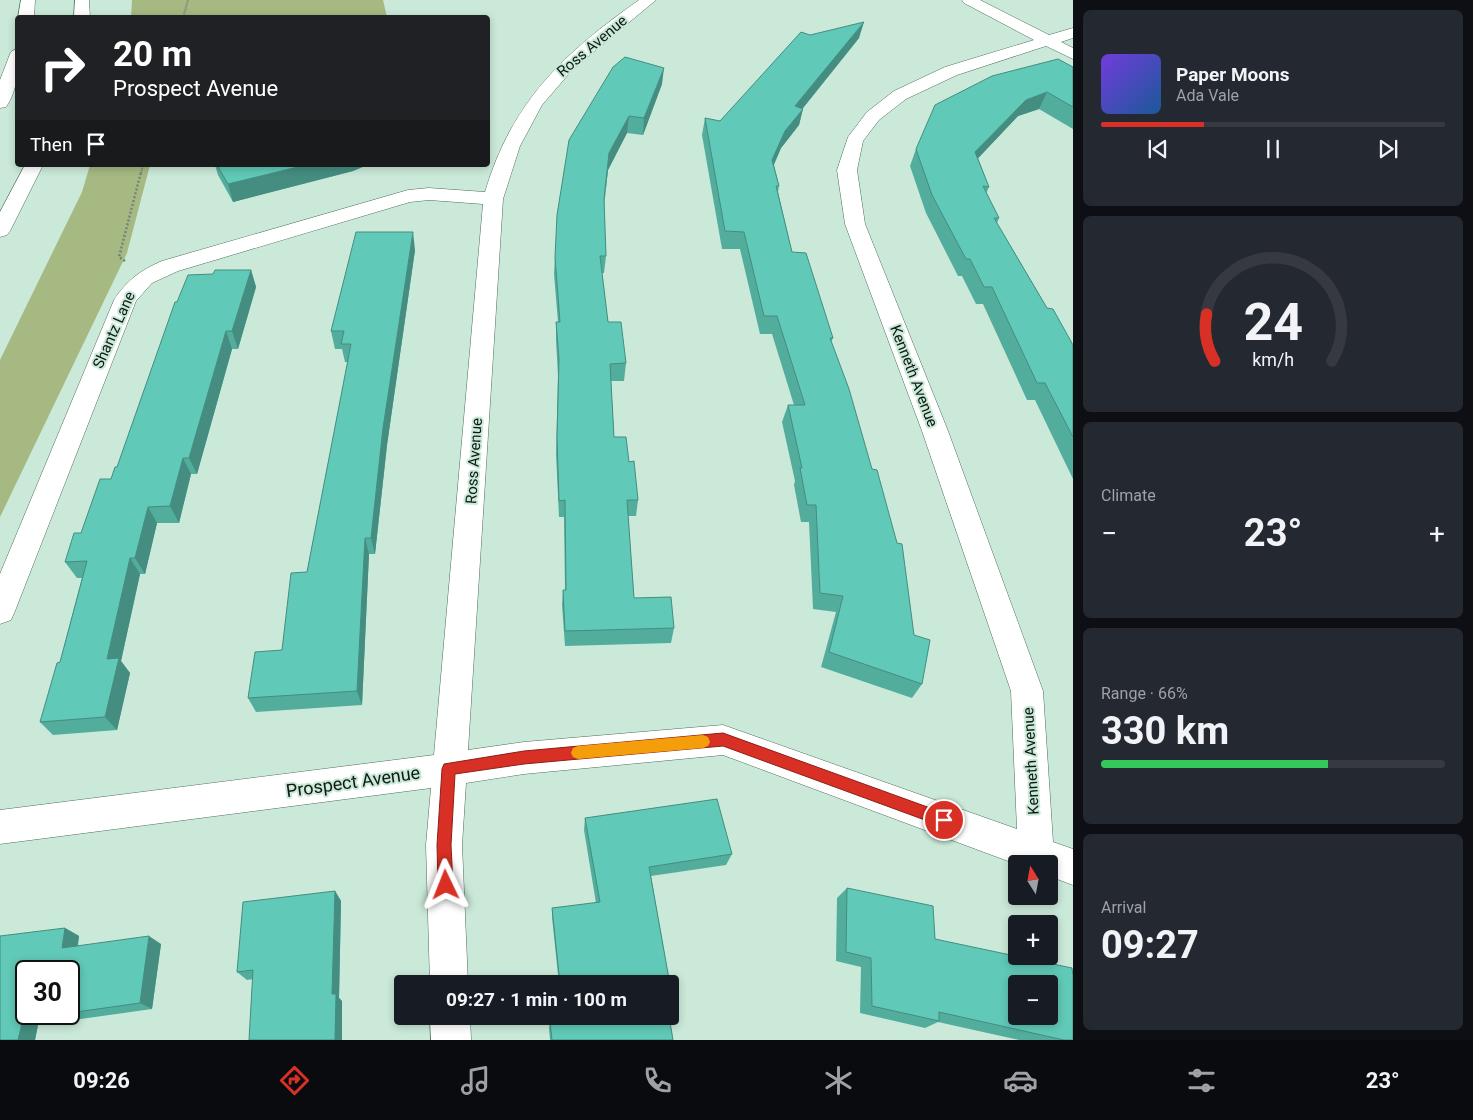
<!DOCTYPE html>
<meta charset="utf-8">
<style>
:root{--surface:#171b24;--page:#242831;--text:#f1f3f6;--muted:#9ea1a6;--line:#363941;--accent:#d93025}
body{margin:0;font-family:Roboto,sans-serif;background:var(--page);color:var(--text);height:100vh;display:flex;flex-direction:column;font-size:19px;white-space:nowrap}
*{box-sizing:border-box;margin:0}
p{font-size:16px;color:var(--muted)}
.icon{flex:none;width:28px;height:28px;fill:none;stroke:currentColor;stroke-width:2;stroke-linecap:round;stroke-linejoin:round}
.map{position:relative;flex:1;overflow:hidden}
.panel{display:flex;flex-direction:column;gap:10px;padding:10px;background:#0d0f14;width:400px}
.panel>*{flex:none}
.banner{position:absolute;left:15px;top:15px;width:475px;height:152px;border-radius:5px;box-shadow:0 2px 8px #0003;background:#202124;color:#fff;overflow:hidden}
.needle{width:32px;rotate:349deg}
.fabs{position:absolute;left:1008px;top:855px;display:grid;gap:10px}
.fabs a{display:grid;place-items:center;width:50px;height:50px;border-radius:5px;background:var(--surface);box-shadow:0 2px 8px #0003;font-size:25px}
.speed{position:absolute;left:15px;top:960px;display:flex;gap:10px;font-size:25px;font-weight:700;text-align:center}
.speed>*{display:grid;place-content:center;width:65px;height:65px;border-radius:50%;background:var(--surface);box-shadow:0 2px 8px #0003;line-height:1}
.speed .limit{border:2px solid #111;border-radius:8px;background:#fff;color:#111}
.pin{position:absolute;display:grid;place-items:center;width:42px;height:42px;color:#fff;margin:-21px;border:2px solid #fff;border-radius:50%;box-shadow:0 1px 5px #0007}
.me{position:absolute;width:55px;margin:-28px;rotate:358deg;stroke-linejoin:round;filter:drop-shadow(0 0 4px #0008)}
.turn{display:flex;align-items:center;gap:18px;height:105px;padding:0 15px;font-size:22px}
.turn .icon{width:65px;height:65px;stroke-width:2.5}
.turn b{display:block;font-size:35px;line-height:42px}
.then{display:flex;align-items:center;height:48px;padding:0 15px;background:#0003;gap:10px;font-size:19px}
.big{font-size:38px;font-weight:700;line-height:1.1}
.panel .widget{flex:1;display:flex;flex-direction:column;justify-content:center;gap:8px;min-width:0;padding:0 18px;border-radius:8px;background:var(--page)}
.panel .dial{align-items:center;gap:0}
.dial svg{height:130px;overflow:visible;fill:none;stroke:var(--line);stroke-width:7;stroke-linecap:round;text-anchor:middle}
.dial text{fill:var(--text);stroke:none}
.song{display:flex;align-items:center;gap:15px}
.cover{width:60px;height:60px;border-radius:8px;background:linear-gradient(135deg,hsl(260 70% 55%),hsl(210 70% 35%))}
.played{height:5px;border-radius:2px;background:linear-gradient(90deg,var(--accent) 30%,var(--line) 30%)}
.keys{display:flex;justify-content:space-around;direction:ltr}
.heat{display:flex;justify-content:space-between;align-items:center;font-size:28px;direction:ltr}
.charge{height:8px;border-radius:4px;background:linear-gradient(90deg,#34c759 66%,var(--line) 0)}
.trip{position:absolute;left:394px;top:975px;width:285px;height:50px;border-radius:5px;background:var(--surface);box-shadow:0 2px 8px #0003;font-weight:700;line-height:50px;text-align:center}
.dock{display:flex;height:80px;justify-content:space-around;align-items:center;background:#090b0e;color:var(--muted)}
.dock .icon{width:35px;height:35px}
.dock .selected{color:var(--accent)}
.dock b{font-size:22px;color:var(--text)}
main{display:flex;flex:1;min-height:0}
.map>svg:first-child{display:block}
.green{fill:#a6b982}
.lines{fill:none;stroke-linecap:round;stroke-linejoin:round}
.street-casing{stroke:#506c5d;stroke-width:1}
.highway-casing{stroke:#506c5d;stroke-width:1}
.path-far1{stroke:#70857a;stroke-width:2;stroke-dasharray:1 1;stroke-linecap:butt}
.path{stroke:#70857a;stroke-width:2.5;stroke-dasharray:2 2;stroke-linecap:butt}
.street{fill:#fff;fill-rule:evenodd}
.highway{fill:#fff;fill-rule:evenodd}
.wall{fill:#53ad9d;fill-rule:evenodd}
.shaded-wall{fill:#448d80}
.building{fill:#61c9b7;stroke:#448d80;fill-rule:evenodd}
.route{fill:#d93025;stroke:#8d1f18}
.slow{fill:#f59e0b}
.labels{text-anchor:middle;stroke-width:4;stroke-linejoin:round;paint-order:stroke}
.street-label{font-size:15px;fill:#0e1913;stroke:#cae9d8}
.near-street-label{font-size:18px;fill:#0e1913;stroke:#cae9d8}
</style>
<main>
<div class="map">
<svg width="1073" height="1040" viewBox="0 0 1073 1040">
<rect width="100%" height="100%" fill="#cae9d8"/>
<g class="green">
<polygon points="132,0 383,0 387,17 131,17"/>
<polygon points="90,165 150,165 127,253 0,517 0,360 82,192"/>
</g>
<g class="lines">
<g class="street-casing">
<g id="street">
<path d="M639,0H656L573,69L542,105L520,146L503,199L468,750L524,742L723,725L1017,829L1011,691L922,431L845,224L837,170L848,137L867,112L894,91L945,67L1034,40L964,3L962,0H980L1049,35L1073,28V38L1061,42L1073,48V59L1046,46L957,75L906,99L879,120L863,141L857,170L865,224L948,431L1043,691L1053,842L1073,849V885L1049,876V864H1016L723,755L524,774L466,783L462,845L468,984H430L426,845L431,788L0,844V810L434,755L483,204L429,200L410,202L178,271L152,283L136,301L15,611L11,620L0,624V574L114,300C127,280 141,270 162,261L408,190L429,188L485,192C512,101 564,53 639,0Z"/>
<polygon points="430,1016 470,1016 471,1040 431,1040"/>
</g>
</g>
<g class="highway-casing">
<g id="highway">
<polygon points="21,0 35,0 34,18 18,18"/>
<polygon points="75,0 89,0 90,18 74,18"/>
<path d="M18,49C18,69 18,90 6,107L0,108V80L10,54L12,51Z"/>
<polygon points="25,165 43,165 10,231 7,235 0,237 0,212"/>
</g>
</g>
<g class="path-far1">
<polyline points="183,18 188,0"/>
<polyline points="141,173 143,165"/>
</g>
<polyline class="path" points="125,261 119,257 141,172"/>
<use href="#street" class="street"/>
<use href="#highway" class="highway"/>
</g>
<g class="wall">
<polygon points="810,35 859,38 803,108 799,125 781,148 774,165 779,186 778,192 792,252 833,338 831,342 914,635 922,684 912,698 821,667 836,612 813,609 809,522 801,522 794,485 795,481 782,422 788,405 794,405 772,334 760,334 740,249 722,249 702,135 705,118 720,121"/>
<polygon points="1073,67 1073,129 1039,109 1018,116 978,158 989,187 986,194 999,218 997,223 1047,308 1073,345 1073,479 1035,400 1027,400 983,304 976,304 962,276 958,276 926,213 910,166 916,149"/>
<polygon points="662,84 643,135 627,133 608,170 604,204 606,256 604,273 602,273 608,322 626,363 624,381 611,381 614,437 629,462 638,500 636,516 628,516 634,598 674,628 671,643 565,646 562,605 563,590 565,590 564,517 559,517 556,454 558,376 556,340 556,322 558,322 554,274 555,257 569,140"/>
<polygon points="215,165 367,165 353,171 233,202 218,175"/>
<polygon points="415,250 387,445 375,554 369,554 362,705 256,712 248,698 282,650 307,572 348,362 345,362 342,349 335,349 331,331"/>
<polygon points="251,270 256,287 238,349 232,349 197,474 191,474 179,523 157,523 145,574 140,574 121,661 130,673 117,730 53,735 40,722 60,662 82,578 77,578 65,562 117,467 177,302 213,274"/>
<polygon points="585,818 732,854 726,865 651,876 669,979 666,984 559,984 552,917 552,908 596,903 584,830"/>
<polygon points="847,888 935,939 1073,1040 1019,1040 938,1022 925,1028 860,1013 861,967 836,961 837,898"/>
<polygon points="335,891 341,901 339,998 342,1001 342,1040 249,1040 253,979 247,980 237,972"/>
<path d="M65,928L79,936L78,946L161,944L152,1009L38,1025L35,1040H0ZM69,971V1014H26Z"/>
<polygon points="562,1016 669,1016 673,1040 550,1040 549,1028 550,1022 563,1020"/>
</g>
<g class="shaded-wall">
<polygon points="864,22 859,38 791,123 795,106"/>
<polygon points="664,68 662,84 643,135 644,118"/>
<polygon points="1047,92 1039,109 1018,116 968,169 975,152 1026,100"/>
<polygon points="803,109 799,125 781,148 768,177 772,160 785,131"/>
<polygon points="629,116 627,133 608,170 603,216 609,153"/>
<polygon points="306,165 367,165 353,171 233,202 228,184"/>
<polygon points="413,232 415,250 387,445 375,554 371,538 383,428"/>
<polygon points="251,270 256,287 238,349 232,331"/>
<polygon points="226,331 232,349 197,474 189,458"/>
<polygon points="183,458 191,474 179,523 170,506"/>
<polygon points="148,507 157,523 145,574 135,558"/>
<polygon points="365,538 369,554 362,705 357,691"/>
<polygon points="130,558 140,574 121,661 130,673 117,730 105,717 107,659"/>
<polygon points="335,891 341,901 339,998 342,1001 342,1040 335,1040 332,994"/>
<polygon points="65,928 79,936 76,955 62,948"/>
<polygon points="149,936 161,944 152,1009 140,1003"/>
<polygon points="23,1019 38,1025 35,1040 18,1040"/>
</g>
<g class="building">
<polygon points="864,22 795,106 803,109 785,131 772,160 779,186 776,186 792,252 806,253 833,338 830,338 849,389 872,469 877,470 897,543 902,544 914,635 930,640 922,684 829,652 843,596 820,593 816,505 807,505 800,468 802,468 788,405 805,405 777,316 764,316 744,232 725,231 705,118 720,121 801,32 810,35"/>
<polygon points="625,57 664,68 644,118 629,116 609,153 604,199 606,256 600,256 608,322 621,322 626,363 610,364 614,437 626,437 629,462 634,461 638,500 627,500 634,598 671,597 674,628 565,631 563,590 566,590 565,500 559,501 557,437 559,359 556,322 560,322 555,257 557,215 569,140 613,67"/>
<polygon points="1058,59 1073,67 1073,107 1047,92 1026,100 975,152 989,187 983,186 999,218 994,218 1047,308 1053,309 1073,345 1073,437 1045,383 1037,383 992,287 984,287 970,259 966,259 932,195 916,149 935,105 992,76"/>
<polygon points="217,165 306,165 228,184"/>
<polygon points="356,232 413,232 383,428 371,538 365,538 357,691 248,698 255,652 282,650 291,573 307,572 351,344 341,344 344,331 331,331"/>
<polygon points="215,270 251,270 232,331 226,331 189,458 183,458 170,506 148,507 135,558 130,558 107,659 119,658 105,717 40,722 57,663 60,662 87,561 65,562 74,533 81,533 100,479 111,479 115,467 117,467 175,302 177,302 188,275 213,274"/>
<polygon points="717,799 732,854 649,867 669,979 663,980 663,984 560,984 552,908 600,902 585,818"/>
<path d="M847,888L933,906L935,939L1072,968L1073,976V1040H1064L939,1012V1021L872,1006L871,958L846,952ZM1016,984H1049V1016H1016Z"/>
<polygon points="335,891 332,994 336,994 335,1040 249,1040 253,970 237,972 243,902"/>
<polygon points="65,928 62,948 149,936 140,1003 69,1013 69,971 26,971 26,1014 61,1014 23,1019 18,1040 0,1040 0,936"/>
<polygon points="564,1016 669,1016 673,1040 552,1040 550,1022 564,1020"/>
</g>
<polygon class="route" points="723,733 944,813 949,815 952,820 949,825 944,827 723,746 524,764 455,774 451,845 453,885 451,890 446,892 440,890 438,885 437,845 442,769 444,764 524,751"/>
<polygon class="slow" points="703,735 708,737 710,742 708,746 703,748 578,759 573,757 571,753 573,748 578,746"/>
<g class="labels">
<g class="street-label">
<text transform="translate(592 46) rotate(-40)" y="5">Ross Avenue</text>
<text transform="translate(114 330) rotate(-66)" y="5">Shantz Lane</text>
<text transform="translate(914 376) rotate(69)" y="5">Kenneth Avenue</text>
<text transform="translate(474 461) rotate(-86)" y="5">Ross Avenue</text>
<text transform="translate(1031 761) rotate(-93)" y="5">Kenneth Avenue</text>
</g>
<g class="near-street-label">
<text transform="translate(353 782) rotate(-8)" y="6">Prospect Avenue</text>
</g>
</g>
</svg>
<div class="fabs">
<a><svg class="needle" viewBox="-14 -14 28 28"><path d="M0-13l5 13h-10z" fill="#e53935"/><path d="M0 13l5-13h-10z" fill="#9ea1a6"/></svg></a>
<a>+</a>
<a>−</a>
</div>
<div class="speed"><div class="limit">30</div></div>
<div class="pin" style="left:944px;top:820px;background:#d93025"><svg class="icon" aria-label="arrive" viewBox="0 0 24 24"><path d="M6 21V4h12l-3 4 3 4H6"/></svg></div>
<svg class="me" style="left:446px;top:885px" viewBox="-20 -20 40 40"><path d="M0-17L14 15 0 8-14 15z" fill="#d93025" stroke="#fff" stroke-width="4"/></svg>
<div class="trip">09:27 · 1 min · 100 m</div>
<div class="banner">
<div class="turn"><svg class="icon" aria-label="right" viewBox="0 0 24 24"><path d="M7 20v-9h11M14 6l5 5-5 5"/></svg><div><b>20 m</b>Prospect Avenue</div></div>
<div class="then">Then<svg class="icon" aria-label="arrive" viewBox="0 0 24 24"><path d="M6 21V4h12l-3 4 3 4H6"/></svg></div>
</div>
</div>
<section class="panel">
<div class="widget">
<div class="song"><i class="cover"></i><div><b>Paper Moons</b><p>Ada Vale</p></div></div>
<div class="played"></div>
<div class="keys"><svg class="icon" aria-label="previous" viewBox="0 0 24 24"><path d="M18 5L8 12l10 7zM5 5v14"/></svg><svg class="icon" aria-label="pause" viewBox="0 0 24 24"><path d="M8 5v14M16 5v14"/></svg><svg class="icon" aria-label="next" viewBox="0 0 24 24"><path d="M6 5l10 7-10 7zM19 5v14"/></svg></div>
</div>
<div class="widget dial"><svg viewBox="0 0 100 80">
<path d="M14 69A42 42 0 1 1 86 69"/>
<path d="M14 69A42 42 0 0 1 9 40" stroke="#d93025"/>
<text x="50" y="56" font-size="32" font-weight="700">24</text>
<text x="50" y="72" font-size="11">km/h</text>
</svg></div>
<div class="widget"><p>Climate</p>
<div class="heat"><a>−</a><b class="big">23°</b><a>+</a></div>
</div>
<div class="widget"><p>Range · 66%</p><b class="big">330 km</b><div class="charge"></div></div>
<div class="widget"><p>Arrival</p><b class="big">09:27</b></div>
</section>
</main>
<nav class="dock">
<b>09:26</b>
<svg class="icon selected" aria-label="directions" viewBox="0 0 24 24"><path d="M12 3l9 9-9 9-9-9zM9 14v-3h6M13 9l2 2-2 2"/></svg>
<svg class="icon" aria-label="music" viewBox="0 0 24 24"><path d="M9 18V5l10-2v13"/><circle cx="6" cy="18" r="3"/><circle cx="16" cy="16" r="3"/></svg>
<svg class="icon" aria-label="phone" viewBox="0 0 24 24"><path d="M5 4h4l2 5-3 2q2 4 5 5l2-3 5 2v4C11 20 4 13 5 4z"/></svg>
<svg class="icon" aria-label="climate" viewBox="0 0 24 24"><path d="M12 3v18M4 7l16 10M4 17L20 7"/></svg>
<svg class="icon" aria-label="car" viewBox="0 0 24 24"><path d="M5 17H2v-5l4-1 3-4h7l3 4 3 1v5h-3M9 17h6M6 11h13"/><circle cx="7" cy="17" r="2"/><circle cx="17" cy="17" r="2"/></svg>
<svg class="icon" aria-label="filters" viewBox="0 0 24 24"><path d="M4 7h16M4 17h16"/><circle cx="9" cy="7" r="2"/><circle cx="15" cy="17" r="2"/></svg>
<b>23°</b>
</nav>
